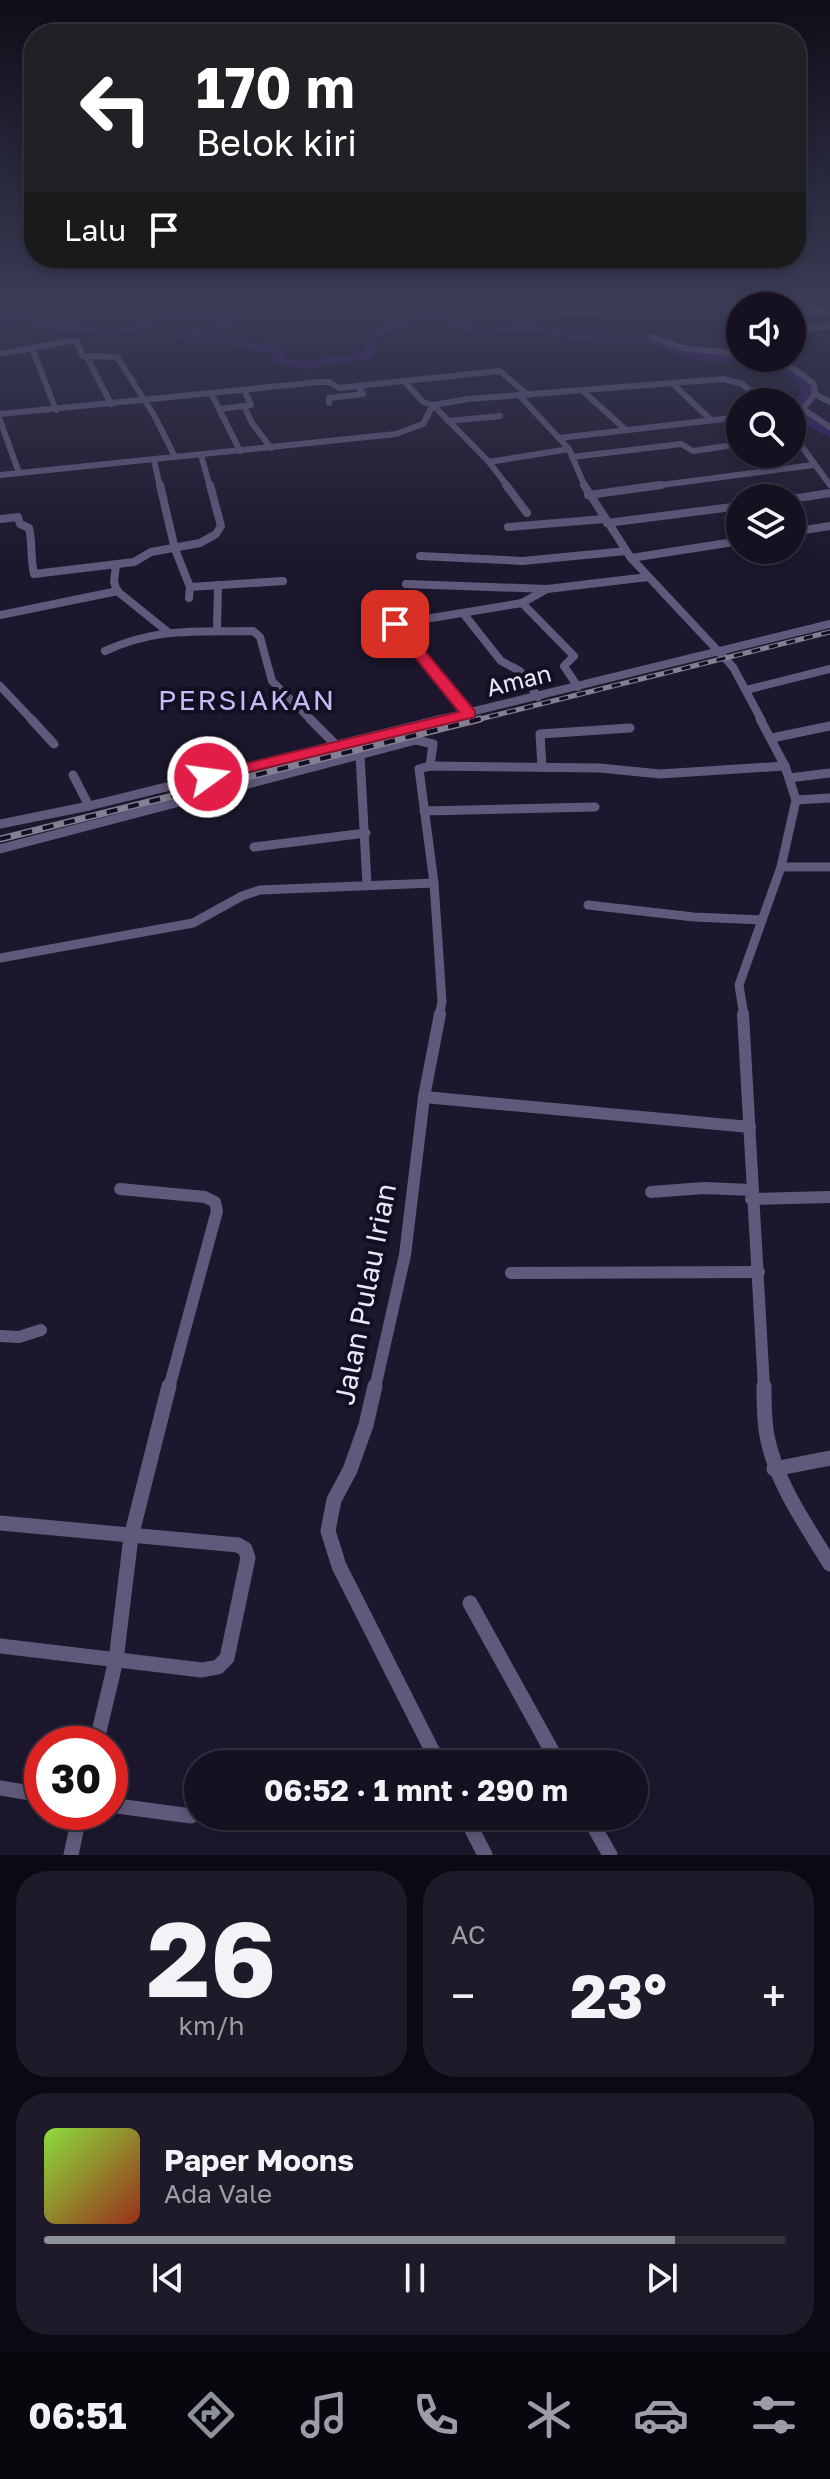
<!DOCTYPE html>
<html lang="id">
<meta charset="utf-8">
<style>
:root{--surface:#151121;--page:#1e1a2a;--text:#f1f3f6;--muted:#9d9da5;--line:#34313f;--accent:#8c9099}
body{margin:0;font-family:"Golos Text",sans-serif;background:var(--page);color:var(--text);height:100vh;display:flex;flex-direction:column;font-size:30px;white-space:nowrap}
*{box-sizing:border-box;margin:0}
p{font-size:26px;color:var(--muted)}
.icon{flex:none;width:44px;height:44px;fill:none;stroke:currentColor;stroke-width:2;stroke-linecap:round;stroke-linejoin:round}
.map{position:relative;height:1855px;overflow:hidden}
.side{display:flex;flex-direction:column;gap:16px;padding:16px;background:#0c0912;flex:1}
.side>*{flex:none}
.guide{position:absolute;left:24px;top:24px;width:782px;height:244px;border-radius:32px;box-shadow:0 4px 12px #0003,0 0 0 2px var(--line);background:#202124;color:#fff;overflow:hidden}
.tools{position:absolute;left:726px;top:292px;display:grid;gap:16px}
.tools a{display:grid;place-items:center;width:80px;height:80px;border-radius:50%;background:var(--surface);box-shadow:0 4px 12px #0003,0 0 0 2px var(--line);font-size:40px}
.speed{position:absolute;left:24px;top:1726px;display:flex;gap:16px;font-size:40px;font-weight:700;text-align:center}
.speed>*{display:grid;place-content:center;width:104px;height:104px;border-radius:50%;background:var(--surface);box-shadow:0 4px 12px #0003,0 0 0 2px var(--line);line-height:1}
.speed .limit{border:12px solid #d22;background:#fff;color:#111}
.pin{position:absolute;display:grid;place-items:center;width:68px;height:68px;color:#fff;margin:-34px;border-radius:16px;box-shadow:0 4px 12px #0006}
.me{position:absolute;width:88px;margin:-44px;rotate:76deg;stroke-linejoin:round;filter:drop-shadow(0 0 6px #0008)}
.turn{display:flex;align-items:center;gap:28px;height:168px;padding:0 40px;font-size:36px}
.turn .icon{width:104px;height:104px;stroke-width:2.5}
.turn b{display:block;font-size:56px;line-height:68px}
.then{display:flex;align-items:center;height:76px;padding:0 40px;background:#0003;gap:16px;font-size:30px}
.big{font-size:60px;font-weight:700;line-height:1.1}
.side .widget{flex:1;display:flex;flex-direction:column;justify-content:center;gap:12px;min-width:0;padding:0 28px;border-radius:32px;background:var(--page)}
.side .dial{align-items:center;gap:0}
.dial b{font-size:104px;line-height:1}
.song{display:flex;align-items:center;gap:24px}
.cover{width:96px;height:96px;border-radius:12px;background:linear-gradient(135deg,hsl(90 70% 55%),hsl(10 70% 35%))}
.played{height:8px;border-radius:4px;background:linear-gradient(90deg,var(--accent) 85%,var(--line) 85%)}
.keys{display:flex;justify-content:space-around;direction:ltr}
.heat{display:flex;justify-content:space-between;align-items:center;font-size:44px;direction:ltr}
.side .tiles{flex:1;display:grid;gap:16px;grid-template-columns:1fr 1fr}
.widget:last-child{grid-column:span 2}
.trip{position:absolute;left:184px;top:1750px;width:464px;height:80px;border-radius:40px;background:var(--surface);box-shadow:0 4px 12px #0003,0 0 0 2px var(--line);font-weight:700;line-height:80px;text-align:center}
.tabs{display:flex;height:128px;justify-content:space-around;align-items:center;background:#08070d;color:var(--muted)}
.tabs .icon{width:56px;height:56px}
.tabs .selected{color:var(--accent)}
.tabs b{font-size:36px;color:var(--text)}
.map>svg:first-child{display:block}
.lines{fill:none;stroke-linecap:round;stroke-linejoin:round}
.river{fill:#361e67;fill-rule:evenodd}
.street-far4{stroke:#60597b;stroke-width:6}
.street-far3{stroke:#60597b;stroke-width:8}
.street-far2{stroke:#60597b;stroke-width:9}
.street-far1{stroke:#60597b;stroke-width:12}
.street{stroke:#60597b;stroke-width:15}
.secondary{fill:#887cb2;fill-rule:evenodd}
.rail-far1-casing{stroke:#848092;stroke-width:5}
.rail-casing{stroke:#848092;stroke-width:7}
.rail-far1{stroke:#130e22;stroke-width:3;stroke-dasharray:9;stroke-linecap:butt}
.rail{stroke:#130e22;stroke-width:4;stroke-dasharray:11;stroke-linecap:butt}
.route{fill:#e11d48;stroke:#92132f;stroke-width:2}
.labels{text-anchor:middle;stroke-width:8;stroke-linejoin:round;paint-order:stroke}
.street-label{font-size:24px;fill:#eae7f6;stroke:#130e22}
.quarter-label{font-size:28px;letter-spacing:2px;fill:#c6bbf4;stroke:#130e22}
.near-street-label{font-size:28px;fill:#eae7f6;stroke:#130e22}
</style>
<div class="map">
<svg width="830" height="1855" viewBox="0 0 830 1855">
<rect width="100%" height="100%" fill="#1c172c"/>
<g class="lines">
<polygon class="river" points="228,310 241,317 241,323 194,337 230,334 248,342 281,347 287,358 306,361 362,352 366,336 379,326 413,315 439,313 476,327 529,323 585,334 652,336 697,352 760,358 802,371 815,385 816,392 802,408 804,414 830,426 830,437 792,419 792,402 802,391 792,377 751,364 695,360 650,344 585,342 529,331 475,335 438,321 415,323 389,332 379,338 373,358 306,369 277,364 271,353 240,349 228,342 197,346 177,338 182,331 209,326 225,318 169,319 143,330 113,335 45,330 27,322 0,325 0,317 29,314 48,322 113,327 135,324 167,311"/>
<g class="street-far4">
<polyline points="561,314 597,312 602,306 600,301"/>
<polyline points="792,314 823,311"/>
<polyline points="792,330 830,326"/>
<polyline points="652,337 683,348 740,354"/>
<polyline points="32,348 56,410"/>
<polyline points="0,354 69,341 77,342 83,356 117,357 154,415 175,457"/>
<polyline points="87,357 111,404"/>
<polyline points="762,358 794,369 814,384 815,394 803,409 830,427"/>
<polyline points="404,381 500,371 528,395"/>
<polyline points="672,383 711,420"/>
<polyline points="584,392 626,430"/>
<polyline points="211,393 240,451"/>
<polyline points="815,394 830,402"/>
<polyline points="520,396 569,449 585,487"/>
<polyline points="329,403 329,398 363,394 358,386"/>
<polyline points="244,406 252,423 271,448"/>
<polyline points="219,409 251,405 244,390"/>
<polyline points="0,414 320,382 329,382 339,388 404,381 423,402 433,405 489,462"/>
<polyline points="0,420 19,473"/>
<polyline points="448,421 500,416"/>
<polyline points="792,433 830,485"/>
<polyline points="559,438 740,417"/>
<polyline points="201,455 210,487"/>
<polyline points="572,457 681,444 693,451 740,444"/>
<polyline points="154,460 160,487"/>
<polyline points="0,475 396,434 423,424 433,405 468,399 724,379 742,384 763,402"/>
<polyline points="508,487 489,462 569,449"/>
<polyline points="646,487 813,465"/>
</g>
<g class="street-far3">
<polyline points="160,485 175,549 190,587 189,598"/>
<polyline points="506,485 527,513"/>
<polyline points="584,485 631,558 733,667 762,721"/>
<polyline points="588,495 661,485"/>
<polyline points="792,499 830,493"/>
<path d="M0,519L18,517L20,524L29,528C33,545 30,557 34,574L134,562L151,552L200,543L216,534L221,526L210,485"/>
<polyline points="607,523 740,506"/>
<polyline points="508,527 604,519"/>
<polyline points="792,532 830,526"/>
<polyline points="420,556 523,561 626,551"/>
<polyline points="631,558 740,541"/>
<polyline points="116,565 114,582 117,591 168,632"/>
<polyline points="406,584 547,589 648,577"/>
<polyline points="190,587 283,581"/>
<polyline points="522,603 574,656 564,666 578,687"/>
<polyline points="463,613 501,661 520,671 538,697"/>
<polyline points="0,615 118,591"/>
<polyline points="395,624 469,714"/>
<polyline points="383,626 522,603 547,589"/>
<polyline points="217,630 218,585"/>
<path d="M105,651C157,627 197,632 253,631L260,637L272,681L312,721"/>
<polyline points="0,686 33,721"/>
<polyline points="746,690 830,669"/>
<polyline points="434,721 830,624"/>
</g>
<g class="street-far2">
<polyline points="31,719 54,744"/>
<polyline points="310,719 337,746"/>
<polyline points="772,738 830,726"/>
<polyline points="360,755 367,884"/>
<polyline points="542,767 540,734 630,728"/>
<polyline points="73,775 89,806"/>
<polyline points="789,778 830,773"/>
<polyline points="796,800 830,798"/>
<polyline points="424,811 595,807"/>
<polyline points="0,824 89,806 442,719"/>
<polyline points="254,847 366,833"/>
<polyline points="0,849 416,740 433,744 430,766"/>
<polyline points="781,867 830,867"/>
<polyline points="588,905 694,917 762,920"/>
<polyline points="0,958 193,923 242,896 260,890 434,883"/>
<polyline points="439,1016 442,1002 434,883 419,769 430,766 600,768 660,774 785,766"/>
<polyline points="744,1016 739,985 781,867 796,800 785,766 760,719"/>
</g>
<g class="street-far1">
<polyline points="743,1014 764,1388"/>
<polyline points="424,1097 750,1127"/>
<polyline points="120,1189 205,1197 215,1202 217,1211 169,1388"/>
<polyline points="651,1192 704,1188 751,1190"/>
<polyline points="751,1199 830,1197"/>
<polyline points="511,1273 759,1272"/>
<polyline points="0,1336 19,1337 41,1330"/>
<polyline points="375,1388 405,1255 424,1097 440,1014"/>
</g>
<g class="street">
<polyline points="375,1386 366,1425 350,1470 334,1500 328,1531 339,1566 439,1764"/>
<path d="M764,1386C764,1402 764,1420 767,1436C776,1483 805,1523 830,1564"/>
<polyline points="774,1469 830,1458"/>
<polyline points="0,1523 238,1545 245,1549 248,1558 227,1658 218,1667 202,1670 0,1646"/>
<polyline points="470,1603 559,1764"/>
<polyline points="96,1744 116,1660 131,1537 169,1386"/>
<polyline points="0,1788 42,1795"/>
<polyline points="110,1805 191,1816"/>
<polyline points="465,1816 485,1855"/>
<polyline points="588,1816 610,1855"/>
<polyline points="71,1855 80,1812"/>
</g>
<polygon class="secondary" points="795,301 804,301 830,311 830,316"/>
<g class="rail-far1-casing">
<polyline id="rail-far1" points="472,721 830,632"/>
</g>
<g class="rail-casing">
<polyline id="rail" points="0,839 480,719"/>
</g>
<use href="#rail-far1" class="rail-far1"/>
<use href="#rail" class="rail"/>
</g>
<linearGradient id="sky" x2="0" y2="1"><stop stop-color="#0f0d18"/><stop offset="0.54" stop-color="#3a3c56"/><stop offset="1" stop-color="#3a3c56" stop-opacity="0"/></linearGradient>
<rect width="830" height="560" fill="url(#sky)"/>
<polygon class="route" points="395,620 400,621 475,711 475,717 208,782 202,781 202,774 459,712 388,624"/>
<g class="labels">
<g class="street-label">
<text transform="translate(519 681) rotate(-14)" y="8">Aman</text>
</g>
<g class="quarter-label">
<text x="247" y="710">PERSIAKAN</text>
</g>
<g class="near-street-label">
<text transform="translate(365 1294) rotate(-79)" y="10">Jalan Pulau Irian</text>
</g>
</g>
</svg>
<div class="tools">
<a><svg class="icon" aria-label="sound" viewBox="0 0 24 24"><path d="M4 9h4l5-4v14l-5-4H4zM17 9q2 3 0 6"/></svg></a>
<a><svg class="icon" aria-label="search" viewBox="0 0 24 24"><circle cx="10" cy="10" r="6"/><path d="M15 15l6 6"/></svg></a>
<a><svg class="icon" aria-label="layers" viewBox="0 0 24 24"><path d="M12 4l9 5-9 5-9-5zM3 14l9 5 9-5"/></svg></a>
</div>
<div class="speed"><div class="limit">30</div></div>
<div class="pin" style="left:395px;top:624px;background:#d93025"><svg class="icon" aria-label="arrive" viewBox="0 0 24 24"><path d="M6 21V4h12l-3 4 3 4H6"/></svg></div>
<svg class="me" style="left:208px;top:777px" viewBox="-20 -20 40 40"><circle r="17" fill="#e11d48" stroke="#fff" stroke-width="3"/><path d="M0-11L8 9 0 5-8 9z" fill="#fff"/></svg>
<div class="trip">06:52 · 1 mnt · 290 m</div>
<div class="guide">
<div class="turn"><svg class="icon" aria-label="left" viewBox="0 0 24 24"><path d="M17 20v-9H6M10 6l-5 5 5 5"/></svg><div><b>170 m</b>Belok kiri</div></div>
<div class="then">Lalu<svg class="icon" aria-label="arrive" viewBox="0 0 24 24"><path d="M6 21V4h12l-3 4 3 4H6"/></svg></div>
</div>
</div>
<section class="side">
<div class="tiles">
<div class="widget dial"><b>26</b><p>km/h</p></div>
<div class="widget"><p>AC</p>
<div class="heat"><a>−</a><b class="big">23°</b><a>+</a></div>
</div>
<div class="widget">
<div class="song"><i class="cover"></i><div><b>Paper Moons</b><p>Ada Vale</p></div></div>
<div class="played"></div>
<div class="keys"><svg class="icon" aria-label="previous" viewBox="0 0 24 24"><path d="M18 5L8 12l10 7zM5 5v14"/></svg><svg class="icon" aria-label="pause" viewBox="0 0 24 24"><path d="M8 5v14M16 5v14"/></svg><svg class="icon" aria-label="next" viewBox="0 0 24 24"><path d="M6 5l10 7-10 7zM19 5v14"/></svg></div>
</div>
</div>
</section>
<nav class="tabs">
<b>06:51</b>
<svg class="icon selected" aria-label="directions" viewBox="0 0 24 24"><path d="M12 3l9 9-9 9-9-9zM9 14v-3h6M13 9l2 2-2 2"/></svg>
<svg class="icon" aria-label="music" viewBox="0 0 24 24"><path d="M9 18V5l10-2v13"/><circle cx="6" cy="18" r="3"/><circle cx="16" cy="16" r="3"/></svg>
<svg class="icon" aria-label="phone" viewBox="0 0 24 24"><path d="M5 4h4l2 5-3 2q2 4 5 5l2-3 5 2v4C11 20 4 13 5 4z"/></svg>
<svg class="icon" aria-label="climate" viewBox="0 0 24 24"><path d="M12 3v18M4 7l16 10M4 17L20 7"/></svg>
<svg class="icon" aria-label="car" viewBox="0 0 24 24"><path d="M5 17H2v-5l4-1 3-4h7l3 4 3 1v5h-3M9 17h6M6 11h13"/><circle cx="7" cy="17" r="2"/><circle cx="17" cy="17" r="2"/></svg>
<svg class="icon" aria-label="filters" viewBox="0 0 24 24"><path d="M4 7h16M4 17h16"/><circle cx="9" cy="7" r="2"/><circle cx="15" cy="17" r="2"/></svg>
</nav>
